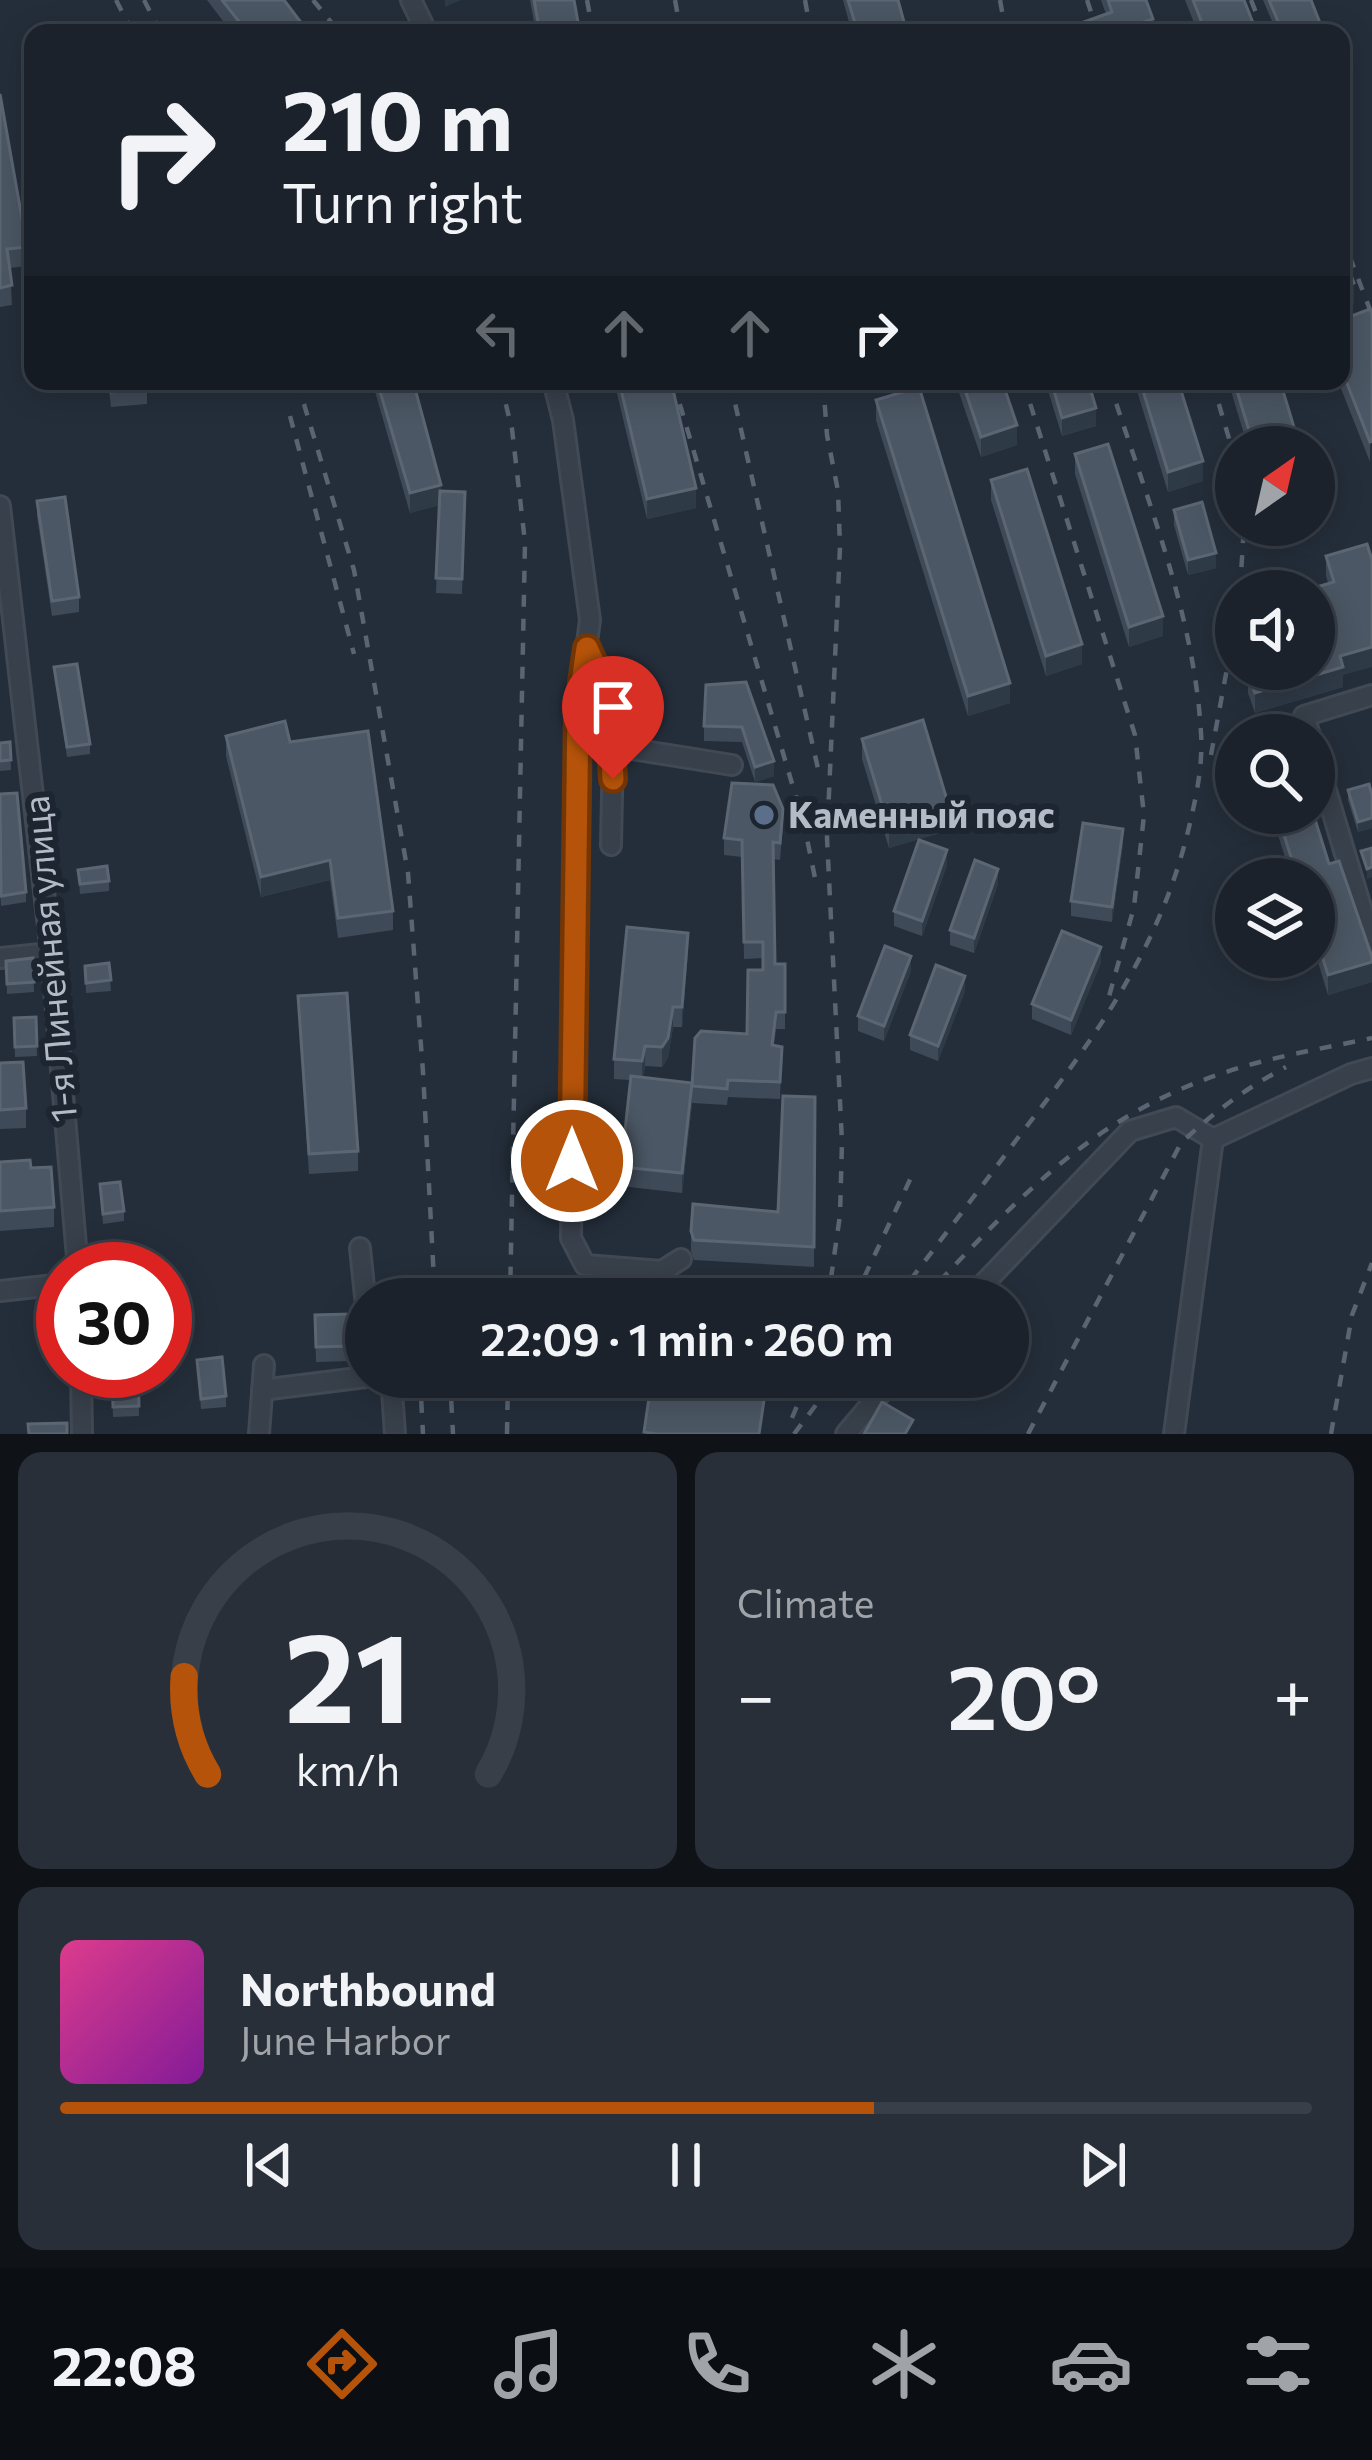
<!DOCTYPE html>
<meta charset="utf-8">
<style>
:root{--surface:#1b222c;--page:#282f38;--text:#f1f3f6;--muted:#a0a4a9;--line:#393f48;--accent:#b45309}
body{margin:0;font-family:Commissioner,sans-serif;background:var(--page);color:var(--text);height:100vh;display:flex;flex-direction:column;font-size:45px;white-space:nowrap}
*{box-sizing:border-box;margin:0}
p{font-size:39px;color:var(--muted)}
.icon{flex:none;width:66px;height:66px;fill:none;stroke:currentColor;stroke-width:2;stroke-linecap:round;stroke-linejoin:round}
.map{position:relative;height:1434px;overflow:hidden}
.details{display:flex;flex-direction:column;gap:18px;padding:18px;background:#0f1318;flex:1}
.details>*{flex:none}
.top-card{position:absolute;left:24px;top:24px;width:1326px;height:366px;border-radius:24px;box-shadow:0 6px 30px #0003,0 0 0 3px var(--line);background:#1b222c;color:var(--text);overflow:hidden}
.needle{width:78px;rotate:34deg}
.controls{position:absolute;left:1215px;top:426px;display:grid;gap:24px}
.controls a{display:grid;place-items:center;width:120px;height:120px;border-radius:50%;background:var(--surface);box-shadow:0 6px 30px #0003,0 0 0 3px var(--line);font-size:60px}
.speed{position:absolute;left:36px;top:1242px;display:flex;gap:24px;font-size:60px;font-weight:700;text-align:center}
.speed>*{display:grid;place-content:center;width:156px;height:156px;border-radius:50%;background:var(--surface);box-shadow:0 6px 30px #0003,0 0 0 3px var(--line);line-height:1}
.speed .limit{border:18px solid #d22;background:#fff;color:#111}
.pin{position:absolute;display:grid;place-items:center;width:102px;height:102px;color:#fff;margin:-123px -51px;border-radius:50% 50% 50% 0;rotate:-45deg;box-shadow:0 0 12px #0007}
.pin .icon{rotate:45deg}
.me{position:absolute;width:132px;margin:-66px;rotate:0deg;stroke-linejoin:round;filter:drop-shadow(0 0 9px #0008)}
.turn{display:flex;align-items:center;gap:42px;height:252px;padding:0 60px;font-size:54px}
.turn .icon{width:156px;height:156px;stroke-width:2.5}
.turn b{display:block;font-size:84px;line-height:102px}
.lanes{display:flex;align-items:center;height:114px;padding:0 60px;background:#0003;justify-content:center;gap:60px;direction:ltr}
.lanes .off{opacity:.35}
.big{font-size:90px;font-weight:600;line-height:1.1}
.details .card{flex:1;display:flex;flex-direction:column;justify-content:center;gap:18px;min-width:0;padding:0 42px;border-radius:24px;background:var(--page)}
.details .dial{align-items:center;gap:0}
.dial svg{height:312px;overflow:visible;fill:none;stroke:var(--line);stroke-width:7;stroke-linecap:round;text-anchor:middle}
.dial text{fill:var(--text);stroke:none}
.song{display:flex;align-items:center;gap:36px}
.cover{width:144px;height:144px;border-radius:18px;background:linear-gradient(135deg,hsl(330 70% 55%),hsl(290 70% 35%))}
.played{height:12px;border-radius:6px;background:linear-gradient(90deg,var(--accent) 65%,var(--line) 65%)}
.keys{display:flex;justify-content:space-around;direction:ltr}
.heat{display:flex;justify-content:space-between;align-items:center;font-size:66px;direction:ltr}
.details .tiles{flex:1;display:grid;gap:18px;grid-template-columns:1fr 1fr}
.card:last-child{grid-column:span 2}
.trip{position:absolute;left:345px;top:1278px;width:684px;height:120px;border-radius:60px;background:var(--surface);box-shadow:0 6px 30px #0003,0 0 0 3px var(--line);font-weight:600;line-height:120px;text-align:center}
.dock{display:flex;height:192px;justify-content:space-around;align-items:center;background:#0b0e12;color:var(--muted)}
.dock .icon{width:84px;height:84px}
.dock .on{color:var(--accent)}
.dock b{font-size:54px;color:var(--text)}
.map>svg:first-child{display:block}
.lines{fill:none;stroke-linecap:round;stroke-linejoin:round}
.minor-casing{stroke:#414954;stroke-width:24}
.minor{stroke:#38404b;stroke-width:18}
.rail{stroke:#5a6472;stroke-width:4.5;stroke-dasharray:12 12;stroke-linecap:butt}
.wall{fill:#3f4a58}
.shaded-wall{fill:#2f3a47}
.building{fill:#4b5764;stroke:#5c6673;stroke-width:3}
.route-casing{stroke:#753606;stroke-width:30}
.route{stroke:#b45309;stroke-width:21}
.service-dot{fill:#5c6f8a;stroke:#1d2530;stroke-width:4.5}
.labels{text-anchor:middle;stroke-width:12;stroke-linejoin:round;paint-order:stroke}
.poi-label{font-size:36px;font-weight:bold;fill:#b3bbc6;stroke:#1d2530;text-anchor:start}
.street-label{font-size:36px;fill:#b3bbc6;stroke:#1d2530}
</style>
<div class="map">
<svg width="1372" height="1434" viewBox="0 0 1372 1434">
<rect width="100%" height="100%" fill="#242e3a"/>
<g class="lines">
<g class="minor-casing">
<g id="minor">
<polyline points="411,0 427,33"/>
<polyline points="553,381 563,420 590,620 578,710 571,1238 585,1265 662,1271 681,1259"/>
<polyline points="0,506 51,953 78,1269"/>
<polyline points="589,652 608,694 613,746 611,845"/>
<polyline points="1310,735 1304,716 1372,695"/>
<polyline points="613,746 732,765"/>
<polyline points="1314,750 1372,944"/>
<polyline points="0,958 51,953"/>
<polyline points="360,1248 366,1306"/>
<polyline points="0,1291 63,1284"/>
<polyline points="661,1299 662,1271"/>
<polyline points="969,1299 1130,1131 1176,1117 1213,1139"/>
<polyline points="81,1371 82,1434"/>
<polyline points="391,1377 395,1434"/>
<polyline points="658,1379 658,1377"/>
<polyline points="262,1390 366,1377"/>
<polyline points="259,1434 264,1365"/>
<polyline points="846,1434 894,1377"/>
<polyline points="1174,1434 1213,1139 1351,1074 1372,1068"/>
</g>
</g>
<use href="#minor" class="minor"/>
<g class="rail">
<polyline points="116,0 133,33"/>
<polyline points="144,0 161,33"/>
<polyline points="313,0 340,33"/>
<polyline points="587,0 593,33"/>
<polyline points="675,0 681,33"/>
<polyline points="805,0 811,33"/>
<polyline points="1000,0 1006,33"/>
<polyline points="1087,0 1098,33"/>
<polyline points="1251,0 1264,33"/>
<polyline points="1341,234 1372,315"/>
<polyline points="297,381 354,570 408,873 423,1072 435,1299"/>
<polyline points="500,381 512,429 525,542 510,1299"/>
<polyline points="673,381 804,824 815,878"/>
<polyline points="730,381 819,773"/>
<polyline points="823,381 827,435 838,491 840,547 827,838 842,1142 840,1215 828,1299"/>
<polyline points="1023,381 1135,735 1144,815 1134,907 1108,1000"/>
<polyline points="1212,381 1236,462"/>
<polyline points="290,416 354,654"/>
<polyline points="1240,591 1244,525"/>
<polyline points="1211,755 1236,620"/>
<polyline points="854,1299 915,1169"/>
<path d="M896,1299C936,1246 977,1193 1017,1139C1094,1039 1161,949 1190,823C1197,793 1203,763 1201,733C1194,612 1145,495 1109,381"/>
<path d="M923,1299C1014,1202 1090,1118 1220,1074C1269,1057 1321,1049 1372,1038"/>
<polyline points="420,1377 423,1434"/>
<polyline points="450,1377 453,1434"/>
<polyline points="792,1418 809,1377"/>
<polyline points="507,1434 508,1377"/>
<polyline points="794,1434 837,1377"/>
<path d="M1028,1434L1181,1143C1214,1112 1246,1088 1286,1067"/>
<polyline points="1331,1434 1352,1315 1372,1263"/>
</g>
</g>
<g class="wall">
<polygon points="207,0 284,0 309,33 232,33"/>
<polygon points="530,0 574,0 580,33 536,33"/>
<polygon points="843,0 898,0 907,33 852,33"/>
<polygon points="1101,0 1146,0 1153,33 1106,14"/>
<polygon points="1185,0 1244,0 1257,33 1198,33"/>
<polygon points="1263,0 1311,0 1322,33 1277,33"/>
<polygon points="0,94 27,247 27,266 10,268 12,305 0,307"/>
<polygon points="1372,314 1370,462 1338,381 1341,381 1341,320"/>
<polygon points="108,381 147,381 147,404 111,407"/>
<polygon points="372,381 413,381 441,491 465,492 462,594 436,593 439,505 410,513"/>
<polygon points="614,381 671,381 696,508 647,519"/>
<polygon points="955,381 1002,381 1017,445 981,457"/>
<polygon points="1045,381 1088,381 1096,426 1062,436"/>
<polygon points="1134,381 1178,381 1203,481 1168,492"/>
<polygon points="1228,381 1280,381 1300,447 1248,447"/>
<polygon points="876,400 1010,703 968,716 876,420"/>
<polygon points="1075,454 1163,636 1129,647 1075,474"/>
<polygon points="991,480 1082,664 1046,676 991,500"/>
<polygon points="37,501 79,597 79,612 52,616 37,516"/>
<polygon points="1174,510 1216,568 1188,575 1174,525"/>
<polygon points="1367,544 1343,675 1343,687 1255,713 1248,693 1248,674 1314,669 1328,583 1326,576 1326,556"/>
<polygon points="54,667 90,744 90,754 67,757"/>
<polygon points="746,682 774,776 755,782 742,742 704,741 704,726"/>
<polygon points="226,736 290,742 393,911 393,930 338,938 330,880 261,897 226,756"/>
<polygon points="862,739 950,830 889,848 862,759"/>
<polygon points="10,742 11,770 0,771 0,743"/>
<polygon points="1348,790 1372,795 1372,828 1358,832 1348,800"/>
<polygon points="1271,813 1313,813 1329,864 1372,957 1372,982 1328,995 1314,949 1314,879 1292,879"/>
<polygon points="783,826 780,860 773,859 775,964 785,964 785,1029 776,1029 774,1045 782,1047 780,1099 728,1097 727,1105 692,1103 682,1193 621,1186 621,1167 630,1080 614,1079 614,1059 688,952 682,1027 673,1027 668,1058 662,1067 645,1066 643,1077 692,1083 747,1034 763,970 763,958 744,959 742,857 724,855 724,838"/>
<polygon points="1123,844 1112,922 1071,916 1071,901"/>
<polygon points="947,865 922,936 894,926 894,911"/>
<polygon points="78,870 109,881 109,891 80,894"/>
<polygon points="998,884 974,953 950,945 950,930"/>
<polygon points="0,885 26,892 26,902 1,906"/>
<polygon points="33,958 34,992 7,994 6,961"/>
<polygon points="1101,962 1071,1035 1032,1019 1032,1004"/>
<polygon points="109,963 111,991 86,993 85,966"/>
<polygon points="911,971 884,1041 858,1031 858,1016"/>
<polygon points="965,991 938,1061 910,1050 910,1035"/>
<polygon points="298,996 358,1151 358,1171 309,1174"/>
<polygon points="36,1017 37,1056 15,1057 14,1018"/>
<polygon points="0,1063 26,1108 26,1128 0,1129"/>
<polygon points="815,1097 814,1267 694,1260 691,1251 691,1231 778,1212"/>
<polygon points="0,1162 31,1168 54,1207 54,1227 0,1231"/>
<polygon points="100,1184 124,1211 124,1221 103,1224"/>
<polygon points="59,1313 60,1343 38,1345 37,1315"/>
<polygon points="349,1314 351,1361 316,1362 315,1315"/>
<polygon points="197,1360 226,1396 226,1407 201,1409"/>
<polygon points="112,1371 138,1371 139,1416 113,1417"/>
</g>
<g class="shaded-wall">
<polygon points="445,0 461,0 445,7"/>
<polygon points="1153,19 1153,33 1111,33"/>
<polygon points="1354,283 1354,303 1341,308 1341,288"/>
<polygon points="1096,408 1096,426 1062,436 1062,418"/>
<polygon points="1017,425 1017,445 981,457 981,437"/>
<polygon points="1203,461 1203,481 1168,492 1168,472"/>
<polygon points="441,485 441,505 410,513 410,493"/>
<polygon points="696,488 696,508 647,519 647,499"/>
<polygon points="1216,553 1216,568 1188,575 1188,560"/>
<polygon points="1163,616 1163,636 1129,647 1129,627"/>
<polygon points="1082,644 1082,664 1046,676 1046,656"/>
<polygon points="1372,647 1372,667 1343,675 1343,687 1255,713 1255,693 1340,656"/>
<polygon points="1010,683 1010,703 968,716 968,696"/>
<polygon points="774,761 774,776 755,782 755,767"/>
<polygon points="950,810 950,830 889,848 889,828"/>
<polygon points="1372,818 1372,828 1358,832 1358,822"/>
<polygon points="1123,829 1123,844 1112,922 1112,907"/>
<polygon points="947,850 947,865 922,936 922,921"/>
<polygon points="330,860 330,880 261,897 261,877"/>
<polygon points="1372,867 1372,877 1367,879 1367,869"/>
<polygon points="998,869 998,884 974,953 974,938"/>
<polygon points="688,933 688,952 682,1027 682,1007"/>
<polygon points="1101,947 1101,962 1071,1035 1071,1020"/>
<polygon points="911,956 911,971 884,1041 884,1026"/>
<polygon points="1372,962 1372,982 1328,995 1328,975"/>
<polygon points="965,976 965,991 938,1061 938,1046"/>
<polygon points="673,1007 673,1027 668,1058 662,1067 662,1047"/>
<polygon points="645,1046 645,1066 642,1081 642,1061"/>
<polygon points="692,1083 692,1103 682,1193 682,1173"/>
</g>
<g class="building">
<polygon points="222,0 284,0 309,33 248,33"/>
<polygon points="534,0 574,0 580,33 540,33"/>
<polygon points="848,0 898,0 907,33 858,33"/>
<polygon points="1108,0 1146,0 1153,19 1111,33 1053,33 1112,12"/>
<polygon points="1193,0 1244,0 1257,33 1206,33"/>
<polygon points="1269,0 1311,0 1322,28 1308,33 1283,33"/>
<polygon points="0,94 27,247 7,249 12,285 0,288"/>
<polygon points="1341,249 1354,283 1341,288"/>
<polygon points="1370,309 1372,314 1372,441 1370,442 1341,368 1341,320"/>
<polygon points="110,381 147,381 147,389 111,392"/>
<polygon points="377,381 413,381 441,485 410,493"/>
<polygon points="619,381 671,381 696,488 647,499"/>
<polygon points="962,381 1002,381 1017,425 981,437"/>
<polygon points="1051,381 1088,381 1096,408 1062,418"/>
<polygon points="1140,381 1178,381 1203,461 1168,472"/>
<polygon points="1234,381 1280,381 1300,447 1254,447"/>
<polygon points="919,387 1010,683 968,696 876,400"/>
<polygon points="1108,444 1163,616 1129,627 1075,454"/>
<polygon points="1027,469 1082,644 1046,656 991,480"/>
<polygon points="440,491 465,492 462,579 436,578"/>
<polygon points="65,497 79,597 52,601 37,501"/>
<polygon points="1202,502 1216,553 1188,560 1174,510"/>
<polygon points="1367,544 1372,560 1372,647 1340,656 1343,667 1255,693 1248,674 1264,669 1314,669 1314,591 1303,591 1334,582 1326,556"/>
<polygon points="77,664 90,744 67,747 54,667"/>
<polygon points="746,682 774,761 755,767 742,727 704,726 706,685"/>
<polygon points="923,720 950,810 889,828 862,739"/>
<polygon points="285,721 290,742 368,731 393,911 338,918 330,860 261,877 226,736"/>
<polygon points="10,742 11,760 0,761 0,743"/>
<polygon points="732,783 773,785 783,809 780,843 773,842 775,964 785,964 785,1012 776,1012 772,1045 782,1047 780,1082 728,1080 727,1089 692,1086 695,1038 701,1031 747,1034 748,970 763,970 763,942 744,942 742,840 724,838"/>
<polygon points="1369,784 1372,795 1372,818 1358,822 1348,790"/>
<polygon points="17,793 26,892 1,896 0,794"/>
<polygon points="1277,813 1313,813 1329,864 1339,861 1372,957 1372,962 1328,975 1314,930 1314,879 1298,879"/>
<polygon points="1083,823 1123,829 1112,907 1071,901"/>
<polygon points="919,840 947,850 922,921 894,911"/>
<polygon points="1372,848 1372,867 1367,869 1361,851"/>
<polygon points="975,860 998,869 974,938 950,930"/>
<polygon points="107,866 109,881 80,884 78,870"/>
<polygon points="627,927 688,933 682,1007 673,1007 668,1038 662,1047 645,1046 642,1061 614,1059"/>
<polygon points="1062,931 1101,947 1071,1020 1032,1004"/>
<polygon points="885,946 911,956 884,1026 858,1016"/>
<polygon points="33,958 34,982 7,984 6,961"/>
<polygon points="109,963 111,980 86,983 85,966"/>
<polygon points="936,965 965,976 938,1046 910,1035"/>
<polygon points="347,993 358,1151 309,1154 298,996"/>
<polygon points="36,1017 37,1046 15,1047 14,1018"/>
<polygon points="23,1062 26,1108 0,1110 0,1063"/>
<polygon points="631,1076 692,1083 682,1173 621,1167"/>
<polygon points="783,1096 815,1097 814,1247 694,1240 691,1231 693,1204 778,1212"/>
<polygon points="30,1160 31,1168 51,1167 54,1207 0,1211 0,1162"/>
<polygon points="120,1182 124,1211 103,1214 100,1184"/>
<polygon points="133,1255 133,1269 110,1269 110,1256"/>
<polygon points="59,1313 60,1333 38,1334 37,1315"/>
<polygon points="349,1314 351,1346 316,1347 315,1315"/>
<polygon points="222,1357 226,1396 201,1399 197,1360"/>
<polygon points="112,1371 138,1371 139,1406 113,1407"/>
<polygon points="651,1384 764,1400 759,1434 656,1434 644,1432"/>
<polygon points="882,1402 913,1420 905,1434 864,1434"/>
<polygon points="67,1423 67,1434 29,1434 28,1424"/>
</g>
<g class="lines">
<g class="route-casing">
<polyline id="route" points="572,1161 578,710 587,648 608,694 613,779"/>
</g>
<use href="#route" class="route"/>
</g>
<circle class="service-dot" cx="764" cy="815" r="12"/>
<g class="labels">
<g class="poi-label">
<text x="788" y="828">Каменный пояс</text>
</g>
<g class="street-label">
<text transform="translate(50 959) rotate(-95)" y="13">1-я Линейная улица</text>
</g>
</g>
</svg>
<div class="controls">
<a><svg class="needle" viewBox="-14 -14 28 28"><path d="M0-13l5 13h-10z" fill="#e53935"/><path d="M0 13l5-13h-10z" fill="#a0a4a9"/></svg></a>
<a><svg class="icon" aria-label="sound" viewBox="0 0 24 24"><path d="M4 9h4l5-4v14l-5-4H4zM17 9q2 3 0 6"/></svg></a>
<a><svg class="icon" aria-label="search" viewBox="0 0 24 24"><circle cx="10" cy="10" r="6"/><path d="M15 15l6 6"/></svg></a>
<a><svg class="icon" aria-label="layers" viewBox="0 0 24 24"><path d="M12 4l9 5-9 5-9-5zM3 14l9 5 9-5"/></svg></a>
</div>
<div class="speed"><div class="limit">30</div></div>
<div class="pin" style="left:613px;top:779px;background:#d93025"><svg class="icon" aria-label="arrive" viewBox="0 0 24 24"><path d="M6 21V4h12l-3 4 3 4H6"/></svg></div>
<svg class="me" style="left:572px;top:1161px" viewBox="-20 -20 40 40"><circle r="17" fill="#b45309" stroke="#fff" stroke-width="3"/><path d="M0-11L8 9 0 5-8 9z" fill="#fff"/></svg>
<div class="trip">22:09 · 1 min · 260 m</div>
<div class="top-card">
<div class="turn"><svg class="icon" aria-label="right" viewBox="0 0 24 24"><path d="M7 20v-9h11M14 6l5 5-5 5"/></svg><div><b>210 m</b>Turn right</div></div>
<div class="lanes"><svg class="icon off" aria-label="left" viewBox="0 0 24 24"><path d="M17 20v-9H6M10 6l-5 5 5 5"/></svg><svg class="icon off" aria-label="ahead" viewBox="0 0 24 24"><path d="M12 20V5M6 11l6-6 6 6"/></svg><svg class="icon off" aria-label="ahead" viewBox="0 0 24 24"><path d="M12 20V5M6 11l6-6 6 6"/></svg><svg class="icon" aria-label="right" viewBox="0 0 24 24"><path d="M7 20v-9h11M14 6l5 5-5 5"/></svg></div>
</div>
</div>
<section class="details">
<div class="tiles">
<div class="card dial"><svg viewBox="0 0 100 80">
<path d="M14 69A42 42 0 1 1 86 69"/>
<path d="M14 69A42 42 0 0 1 8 44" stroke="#b45309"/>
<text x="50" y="56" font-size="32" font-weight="700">21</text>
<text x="50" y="72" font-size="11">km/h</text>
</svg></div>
<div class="card"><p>Climate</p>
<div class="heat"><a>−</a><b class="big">20°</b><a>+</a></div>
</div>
<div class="card">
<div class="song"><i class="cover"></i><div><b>Northbound</b><p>June Harbor</p></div></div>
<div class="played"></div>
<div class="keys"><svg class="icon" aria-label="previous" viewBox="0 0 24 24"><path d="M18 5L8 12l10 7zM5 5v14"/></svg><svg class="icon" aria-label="pause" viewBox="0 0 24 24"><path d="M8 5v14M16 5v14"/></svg><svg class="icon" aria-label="next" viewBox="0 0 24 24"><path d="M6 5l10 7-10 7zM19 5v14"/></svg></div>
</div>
</div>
</section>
<nav class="dock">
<b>22:08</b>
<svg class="icon on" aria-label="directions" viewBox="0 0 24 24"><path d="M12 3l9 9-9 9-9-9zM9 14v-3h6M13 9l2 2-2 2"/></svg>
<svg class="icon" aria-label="music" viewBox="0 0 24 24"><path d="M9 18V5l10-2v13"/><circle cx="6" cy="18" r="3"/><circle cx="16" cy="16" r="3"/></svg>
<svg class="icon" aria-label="phone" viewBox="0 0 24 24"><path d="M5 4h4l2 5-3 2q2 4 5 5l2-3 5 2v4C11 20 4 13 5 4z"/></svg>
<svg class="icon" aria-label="climate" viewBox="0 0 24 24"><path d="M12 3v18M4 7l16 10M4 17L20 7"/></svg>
<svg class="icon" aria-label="car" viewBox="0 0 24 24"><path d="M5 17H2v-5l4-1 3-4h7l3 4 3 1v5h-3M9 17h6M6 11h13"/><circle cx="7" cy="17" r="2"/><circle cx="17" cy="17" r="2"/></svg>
<svg class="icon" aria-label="filters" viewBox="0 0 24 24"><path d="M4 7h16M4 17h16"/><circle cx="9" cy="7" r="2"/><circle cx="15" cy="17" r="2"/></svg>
</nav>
